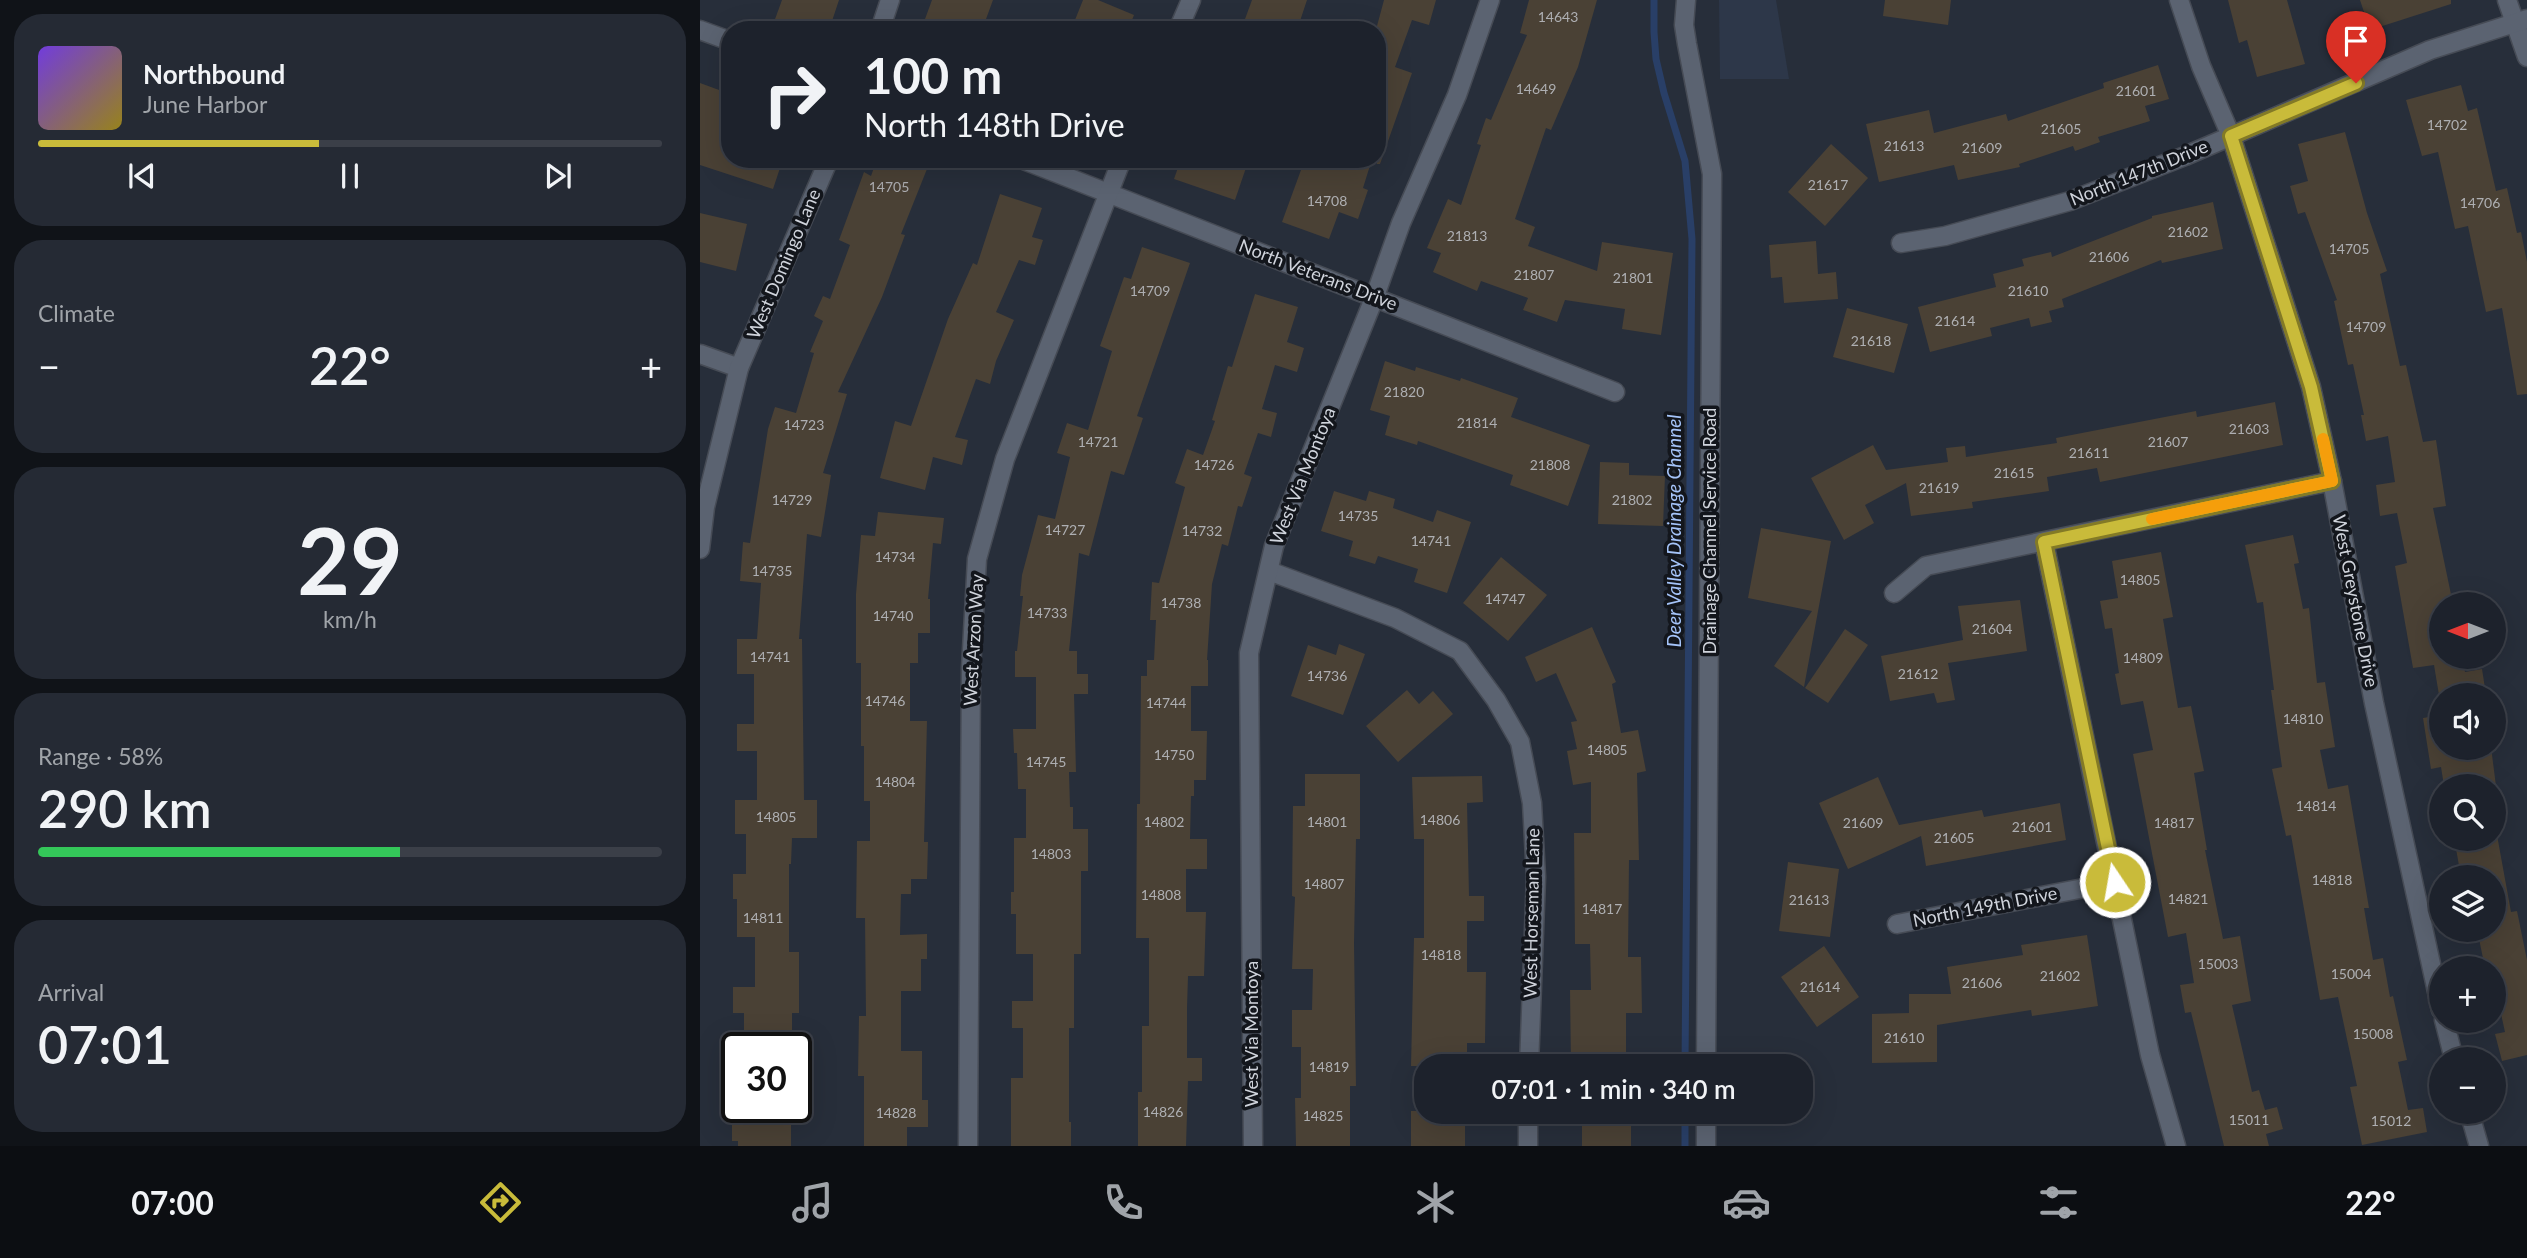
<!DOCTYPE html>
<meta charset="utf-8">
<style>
:root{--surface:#1d222c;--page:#252a34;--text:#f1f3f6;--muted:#a0a4a9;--line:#3b3f48;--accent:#c9bb3a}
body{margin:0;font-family:Lato,sans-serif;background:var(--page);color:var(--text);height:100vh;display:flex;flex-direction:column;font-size:26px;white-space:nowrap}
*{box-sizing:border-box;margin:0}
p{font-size:23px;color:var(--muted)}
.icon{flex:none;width:38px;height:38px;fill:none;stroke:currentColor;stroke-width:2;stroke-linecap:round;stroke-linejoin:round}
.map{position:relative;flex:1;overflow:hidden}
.side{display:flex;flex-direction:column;gap:14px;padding:14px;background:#101318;width:700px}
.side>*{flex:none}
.guide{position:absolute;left:21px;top:21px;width:665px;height:147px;border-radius:28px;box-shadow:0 7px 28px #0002,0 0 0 2px var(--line);background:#1d222c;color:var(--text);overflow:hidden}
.needle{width:46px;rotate:270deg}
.buttons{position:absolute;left:1729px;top:592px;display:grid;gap:14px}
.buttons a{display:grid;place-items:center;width:77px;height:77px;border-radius:50%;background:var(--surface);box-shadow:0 7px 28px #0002,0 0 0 2px var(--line);font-size:35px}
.speed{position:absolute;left:21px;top:1032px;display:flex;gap:14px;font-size:35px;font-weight:700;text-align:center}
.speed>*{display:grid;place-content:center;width:91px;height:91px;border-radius:50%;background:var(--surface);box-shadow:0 7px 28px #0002,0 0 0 2px var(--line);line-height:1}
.speed .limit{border:4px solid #111;border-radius:10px;background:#fff;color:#111}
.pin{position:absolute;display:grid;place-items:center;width:60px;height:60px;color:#fff;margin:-72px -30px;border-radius:50% 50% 50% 0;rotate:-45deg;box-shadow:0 0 7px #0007}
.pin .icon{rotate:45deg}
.me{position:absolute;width:77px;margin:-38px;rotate:348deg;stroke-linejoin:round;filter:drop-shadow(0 0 5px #0008)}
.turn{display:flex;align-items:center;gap:24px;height:147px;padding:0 28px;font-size:32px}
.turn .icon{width:91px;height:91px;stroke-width:2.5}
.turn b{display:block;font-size:49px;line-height:60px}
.big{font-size:52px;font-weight:600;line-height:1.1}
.side .card{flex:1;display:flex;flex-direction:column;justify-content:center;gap:10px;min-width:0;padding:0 24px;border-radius:28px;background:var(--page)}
.side .dial{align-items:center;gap:0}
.dial b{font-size:91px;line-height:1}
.song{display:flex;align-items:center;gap:21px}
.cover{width:84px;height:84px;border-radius:10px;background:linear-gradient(135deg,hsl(260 70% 55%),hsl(50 70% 35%))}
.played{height:7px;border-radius:4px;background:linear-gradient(90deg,var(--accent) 45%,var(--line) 45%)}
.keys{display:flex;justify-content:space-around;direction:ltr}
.heat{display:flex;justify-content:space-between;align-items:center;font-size:38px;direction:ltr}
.charge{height:10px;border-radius:5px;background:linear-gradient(90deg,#34c759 58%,var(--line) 0)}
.trip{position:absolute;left:714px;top:1054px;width:399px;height:70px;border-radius:28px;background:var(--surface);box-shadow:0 7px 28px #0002,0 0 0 2px var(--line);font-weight:600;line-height:70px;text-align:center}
.menu{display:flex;height:112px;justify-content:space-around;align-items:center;background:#0c0e12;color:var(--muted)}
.menu .icon{width:49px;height:49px}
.menu .current{color:var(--accent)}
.menu b{font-size:32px;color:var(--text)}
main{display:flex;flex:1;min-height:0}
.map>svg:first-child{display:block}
.built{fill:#2d3749}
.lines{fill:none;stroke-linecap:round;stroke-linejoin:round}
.stream{stroke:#293f67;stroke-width:7}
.building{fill:#4a4135}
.minor-casing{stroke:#464b55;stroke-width:21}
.minor{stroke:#5b6371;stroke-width:18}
.route-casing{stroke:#837a26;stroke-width:18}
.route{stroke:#c9bb3a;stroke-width:12}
.slow{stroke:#f59e0b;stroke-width:12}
.labels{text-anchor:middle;stroke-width:7;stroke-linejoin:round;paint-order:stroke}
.number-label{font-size:14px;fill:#aeafb2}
.street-label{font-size:18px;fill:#d0d4dc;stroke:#13161c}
.water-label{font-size:19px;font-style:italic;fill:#a5c4f9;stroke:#13161c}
</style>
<main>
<section class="side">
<div class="card">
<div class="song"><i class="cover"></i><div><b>Northbound</b><p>June Harbor</p></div></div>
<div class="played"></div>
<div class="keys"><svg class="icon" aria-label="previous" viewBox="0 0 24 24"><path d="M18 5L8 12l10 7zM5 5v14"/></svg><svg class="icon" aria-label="pause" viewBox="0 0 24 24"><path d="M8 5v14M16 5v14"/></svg><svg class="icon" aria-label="next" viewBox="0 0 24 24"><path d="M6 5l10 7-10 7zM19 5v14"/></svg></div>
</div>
<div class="card"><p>Climate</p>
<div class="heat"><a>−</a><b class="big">22°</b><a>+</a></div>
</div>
<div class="card dial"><b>29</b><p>km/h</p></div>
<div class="card"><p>Range · 58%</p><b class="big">290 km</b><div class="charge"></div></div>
<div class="card"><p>Arrival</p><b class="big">07:01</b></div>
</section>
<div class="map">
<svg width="1827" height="1146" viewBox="0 0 1827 1146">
<rect width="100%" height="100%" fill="#272e3a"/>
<polygon class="built" points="1019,0 1076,0 1089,79 1020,79"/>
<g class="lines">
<g class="stream">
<polyline points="954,0 954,32 956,59 964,93 985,161 992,239 985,1066"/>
<polyline points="985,1146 985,1111"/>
</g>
</g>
<g class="building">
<polygon points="82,0 139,0 129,30 95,30 74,22"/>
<polygon points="232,0 293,0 282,30 221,30"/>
<polygon points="383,0 398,0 434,15 428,30 371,30"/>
<polygon points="552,0 607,0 597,30 541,30"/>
<polygon points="684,0 736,0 729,25 712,20 695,67 712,73 680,164 677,164 677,26"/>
<polygon points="829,0 897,0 878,67 851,130 846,128 815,219 835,227 828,246 897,271 902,242 973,253 961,335 922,329 925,309 865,300 857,322 823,310 828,298 781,281 777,291 733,272 741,253 727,248 748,199 761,205 781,145 777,144 786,118 791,120 827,35 820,33"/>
<polygon points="1185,0 1251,0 1248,25 1183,16"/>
<polygon points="1528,0 1587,0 1605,64 1557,77 1547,40 1539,43"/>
<polygon points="1660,0 1751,0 1751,4 1670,30"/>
<polygon points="1458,65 1469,99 1445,106 1450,121 1398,137 1400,142 1375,151 1373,146 1319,164 1320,167 1258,180 1254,165 1179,182 1166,124 1229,110 1234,133 1306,114 1308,121 1404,88 1403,83"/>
<polygon points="0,83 30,94 30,159 83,159 73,189 0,165"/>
<polygon points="1761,85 1768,111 1777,108 1796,191 1807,188 1817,233 1821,232 1827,262 1827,394 1817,395 1802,308 1786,312 1768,226 1755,229 1738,152 1722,156 1706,100"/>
<polygon points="1645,132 1667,213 1687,271 1680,274 1700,366 1706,365 1723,442 1736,440 1746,506 1733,508 1753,604 1741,604 1741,656 1762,656 1765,672 1782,669 1786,695 1739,695 1734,665 1713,668 1695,566 1707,563 1697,513 1680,516 1676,485 1695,482 1688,436 1666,441 1661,415 1664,415 1653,364 1648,365 1634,301 1637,300 1605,212 1598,214 1590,186 1608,181 1598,144"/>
<polygon points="1131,144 1168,178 1125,226 1088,192"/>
<polygon points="177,159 231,159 201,234 205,235 182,297 138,392 147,394 123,473 131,475 121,537 107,534 99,639 102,639 104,800 117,800 117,838 92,838 91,864 89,864 89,952 99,952 99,1013 92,1013 92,1048 44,1048 44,1013 33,1013 33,987 55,987 55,937 37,937 37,899 33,899 33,874 46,874 46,834 35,834 35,800 57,800 57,751 37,751 37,724 54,724 54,674 37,674 37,639 57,639 61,583 40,581 43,542 50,543 68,429 75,407 96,413 114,353 110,352 123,321 114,316 123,296 130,299 150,245 139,240 164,172 171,176"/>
<polygon points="481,159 549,159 535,200 474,179"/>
<polygon points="605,159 672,159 663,188 668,190 658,219 639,212 629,239 582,222"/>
<polygon points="300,194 342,208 332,237 343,240 335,265 319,260 296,312 314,320 296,361 290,384 276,379 255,437 268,440 262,465 233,457 225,490 180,478 195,421 211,426 248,319 273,263 277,265"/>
<polygon points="1513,202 1523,249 1462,263 1461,260 1362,299 1364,307 1349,311 1352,322 1331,327 1329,318 1290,328 1292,336 1230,352 1218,307 1296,287 1293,274 1324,266 1322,259 1351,252 1352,257 1452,218 1452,216"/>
<polygon points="0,213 47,224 36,271 0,262"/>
<polygon points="1116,241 1118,274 1136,272 1138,299 1084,303 1082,277 1071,278 1069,245"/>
<polygon points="442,247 490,263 437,416 443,418 424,475 411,471 389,556 379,553 369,651 377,651 377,674 388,674 388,694 374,694 376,772 369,772 370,807 373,807 373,829 388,829 388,871 381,871 381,954 374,954 374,1028 369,1028 369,1122 371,1122 371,1146 311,1146 311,1078 323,1078 323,1028 312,1028 312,1001 333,1001 333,954 316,954 316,914 311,914 311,892 314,892 314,838 326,838 326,789 318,789 317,753 314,753 313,729 336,729 336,677 315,677 315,651 317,651 323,596 320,596 322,575 338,515 355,519 370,457 357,453 367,423 388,430 412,351 400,346 424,277 431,279"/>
<polygon points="555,294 598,307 587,342 604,348 597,372 575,365 562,409 577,413 571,437 558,433 544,474 552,477 542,507 538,506 528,546 522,544 512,584 507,660 508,660 508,686 491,686 491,731 507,731 506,780 494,780 494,796 491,796 490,839 507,839 507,869 486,869 486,912 506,912 504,976 488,976 487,1008 487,1058 502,1058 502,1081 488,1081 486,1146 438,1146 438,1092 442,1092 442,1026 449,1026 449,938 436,938 437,804 440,804 441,676 447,676 447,660 454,660 456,620 450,620 452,582 459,583 485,487 475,483 487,449 503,455 515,421 512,420 528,366 532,367"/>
<polygon points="1147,308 1208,324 1194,373 1133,357"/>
<polygon points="685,361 715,371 716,367 760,381 761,378 818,398 811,417 890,445 868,506 810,485 813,475 718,441 717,445 685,435 690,416 670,410"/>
<polygon points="1575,402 1583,445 1400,482 1397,468 1347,477 1349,491 1272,502 1273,508 1211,516 1206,483 1165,505 1174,523 1144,540 1111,478 1173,445 1186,470 1248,462 1246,448 1265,446 1266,457 1357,443 1356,438 1496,411 1497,417"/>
<polygon points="900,462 929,463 929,475 965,476 963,526 898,524"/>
<polygon points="634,491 666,501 669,491 695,499 693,508 733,522 737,510 771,522 747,593 714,582 718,569 678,556 675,564 649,556 653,541 621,531"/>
<polygon points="178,512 244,518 241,544 233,543 228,599 230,599 230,633 218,633 218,663 210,663 210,721 227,721 224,842 228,842 227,879 211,879 211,894 201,894 200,935 227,934 227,959 221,959 221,991 201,991 201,1051 222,1051 222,1100 228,1100 228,1127 207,1127 207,1146 164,1146 164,1076 158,1076 159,1016 166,1016 165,918 156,918 157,841 170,841 170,801 164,801 164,746 161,746 161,663 156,663 156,594 161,535 175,536"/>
<polygon points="1061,528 1131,541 1104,687 1074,666 1112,611 1048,598"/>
<polygon points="1593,535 1599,563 1594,564 1603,609 1609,608 1617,683 1625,682 1635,747 1620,750 1628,789 1648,785 1669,908 1664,908 1673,960 1683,958 1690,997 1693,996 1707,1060 1698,1062 1708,1110 1723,1108 1727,1132 1662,1145 1650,1087 1657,1086 1638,997 1620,1000 1591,835 1586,836 1572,769 1582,767 1571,690 1574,690 1563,602 1557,603 1545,545"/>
<polygon points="1461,552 1473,617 1463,619 1478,708 1491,706 1504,771 1494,773 1507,850 1505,850 1523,939 1540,936 1551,1001 1532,1005 1552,1092 1559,1090 1565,1110 1577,1107 1583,1129 1566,1134 1569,1146 1524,1146 1491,1012 1485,1013 1480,985 1494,983 1486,933 1468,937 1433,754 1453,750 1443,701 1421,705 1415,674 1419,673 1412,628 1405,629 1400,601 1418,598 1412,561"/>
<polygon points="801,557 847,595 808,641 763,603"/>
<polygon points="1320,600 1327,651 1248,663 1255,700 1237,703 1234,693 1190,701 1181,656 1263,640 1258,606"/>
<polygon points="892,627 916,682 912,684 921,733 938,730 946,771 937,773 939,860 929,860 928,957 941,957 942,1013 926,1013 926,1066 871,1066 870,990 891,990 890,944 875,944 874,833 891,833 891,782 873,785 867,751 877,749 871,722 877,721 856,673 836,682 825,657"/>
<polygon points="1145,629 1168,645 1128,703 1105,688"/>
<polygon points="639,644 665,654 643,715 591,696 608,645 636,655"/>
<polygon points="707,690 719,704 733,691 753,714 698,762 666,726"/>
<polygon points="1741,715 1741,747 1791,747 1796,786 1744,786 1741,767 1731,769 1723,718"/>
<polygon points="605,774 660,774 660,839 656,839 654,943 656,1086 650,1086 650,1146 596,1146 595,1098 601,1098 601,1047 592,1047 592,1010 612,1010 613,969 592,969 595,897 592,896 593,806 605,806"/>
<polygon points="782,776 783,802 767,803 769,896 784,896 784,921 767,921 767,972 786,972 785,1043 767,1043 767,1066 711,1066 714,938 724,938 724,839 714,839 712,777"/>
<polygon points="1178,777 1199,825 1282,810 1284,817 1360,803 1366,840 1226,866 1221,836 1148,869 1119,803"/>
<polygon points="1794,835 1797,835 1811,912 1817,911 1827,960 1827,1055 1802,1061 1795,1034 1805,1032 1794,982 1794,968 1785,968 1777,929 1794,929 1794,877 1761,877 1755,843 1794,838"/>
<polygon points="1088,862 1139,869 1130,937 1079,931"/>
<polygon points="1387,935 1398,1006 1332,1016 1331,1010 1237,1025 1237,1062 1172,1063 1172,1014 1209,1013 1209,994 1251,994 1247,967 1323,955 1321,945"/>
<polygon points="1124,946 1159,997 1117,1027 1081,977"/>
<rect x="711" y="1111" width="54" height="35"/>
<polygon points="32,1114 91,1114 91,1146 38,1146 38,1141 32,1141"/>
<rect x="882" y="1124" width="49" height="22"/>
</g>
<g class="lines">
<g class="minor-casing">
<g id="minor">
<polyline points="986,0 984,25 987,44 1012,174 1006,1066"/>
<polyline points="1479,0 1501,66 1531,136 1611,387 1632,481 1674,703 1741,1010"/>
<polyline points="1807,0 1827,57"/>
<polyline points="0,30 30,41"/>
<polyline points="180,30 190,0"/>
<polyline points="478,30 491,0"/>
<polyline points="321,159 915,392"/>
<polyline points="1201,243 1245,236 1370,201 1485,156 1730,50 1827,19"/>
<polyline points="0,354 39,368"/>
<polyline points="1344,542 1450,1055 1476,1146"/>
<polyline points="0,549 5,507 39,368 129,159"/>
<polyline points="569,571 695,618 760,651 796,700 820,742 832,803 836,877 829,1066"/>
<polyline points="1194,593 1226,566 1632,481"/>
<polyline points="1197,924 1415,882"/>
<polyline points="1744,1020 1754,1059"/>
<polyline points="1769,1111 1779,1146"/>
<polyline points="268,1146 271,668 277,559 305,459 422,159"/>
<polyline points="553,1146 549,653 574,546 675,296 701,223 757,95 790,0"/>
<polyline points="828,1146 828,1111"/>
<polyline points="1006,1146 1006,1111"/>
</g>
</g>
<use href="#minor" class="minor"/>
</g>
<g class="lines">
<g class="route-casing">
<polyline id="route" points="1415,882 1344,542 1632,481 1611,387 1531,136 1656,83"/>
</g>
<use href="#route" class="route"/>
<polyline class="slow" points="1452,519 1632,481 1623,439"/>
</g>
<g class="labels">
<g class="number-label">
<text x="858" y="22">14643</text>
<text x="836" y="94">14649</text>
<text x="1436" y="96">21601</text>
<text x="1747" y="130">14702</text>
<text x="1361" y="134">21605</text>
<text x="1204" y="151">21613</text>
<text x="1282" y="153">21609</text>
<text x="1128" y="190">21617</text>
<text x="189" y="192">14705</text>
<text x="627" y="206">14708</text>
<text x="1780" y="208">14706</text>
<text x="1488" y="237">21602</text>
<text x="767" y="241">21813</text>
<text x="1649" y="254">14705</text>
<text x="1409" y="262">21606</text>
<text x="834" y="280">21807</text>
<text x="933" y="283">21801</text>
<text x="450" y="296">14709</text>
<text x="1328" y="296">21610</text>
<text x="1255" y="326">21614</text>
<text x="1666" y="332">14709</text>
<text x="1171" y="346">21618</text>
<text x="704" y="397">21820</text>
<text x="777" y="428">21814</text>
<text x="104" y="430">14723</text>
<text x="1549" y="434">21603</text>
<text x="398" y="447">14721</text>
<text x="1468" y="447">21607</text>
<text x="1389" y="458">21611</text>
<text x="514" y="470">14726</text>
<text x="850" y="470">21808</text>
<text x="1314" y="478">21615</text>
<text x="1239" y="493">21619</text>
<text x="92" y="505">14729</text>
<text x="932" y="505">21802</text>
<text x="658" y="521">14735</text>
<text x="365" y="535">14727</text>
<text x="502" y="536">14732</text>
<text x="731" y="546">14741</text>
<text x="195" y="562">14734</text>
<text x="72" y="576">14735</text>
<text x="1440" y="585">14805</text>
<text x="805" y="604">14747</text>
<text x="481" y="608">14738</text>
<text x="347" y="618">14733</text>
<text x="193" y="621">14740</text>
<text x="1292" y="634">21604</text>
<text x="70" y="662">14741</text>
<text x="1443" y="663">14809</text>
<text x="1218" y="679">21612</text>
<text x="627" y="681">14736</text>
<text x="185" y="706">14746</text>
<text x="466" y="708">14744</text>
<text x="1603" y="724">14810</text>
<text x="907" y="755">14805</text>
<text x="474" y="760">14750</text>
<text x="346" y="767">14745</text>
<text x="195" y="787">14804</text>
<text x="1616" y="811">14814</text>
<text x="76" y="822">14805</text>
<text x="740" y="825">14806</text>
<text x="464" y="827">14802</text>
<text x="627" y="827">14801</text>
<text x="1163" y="828">21609</text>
<text x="1474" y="828">14817</text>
<text x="1332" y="832">21601</text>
<text x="1254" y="843">21605</text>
<text x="351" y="859">14803</text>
<text x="1632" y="885">14818</text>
<text x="624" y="889">14807</text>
<text x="461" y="900">14808</text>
<text x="1488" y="904">14821</text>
<text x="1109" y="905">21613</text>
<text x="902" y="914">14817</text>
<text x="63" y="923">14811</text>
<text x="741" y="960">14818</text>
<text x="1518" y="969">15003</text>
<text x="1651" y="979">15004</text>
<text x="1360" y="981">21602</text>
<text x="1282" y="988">21606</text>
<text x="1120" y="992">21614</text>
<text x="1673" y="1039">15008</text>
<text x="1204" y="1043">21610</text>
<text x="629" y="1072">14819</text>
<text x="463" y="1117">14826</text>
<text x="196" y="1118">14828</text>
<text x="623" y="1121">14825</text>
<text x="1549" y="1125">15011</text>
<text x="1691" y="1126">15012</text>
</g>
<g class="street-label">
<text transform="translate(1439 173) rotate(-22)" y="6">North 147th Drive</text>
<text transform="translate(84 264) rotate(-67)" y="6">West Domingo Lane</text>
<text transform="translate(618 275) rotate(21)" y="6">North Veterans Drive</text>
<text transform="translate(603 476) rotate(-68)" y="6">West Via Montoya</text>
<text transform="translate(1010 531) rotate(-90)" y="6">Drainage Channel Service Road</text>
<text transform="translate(1655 601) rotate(79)" y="6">West Greystone Drive</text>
<text transform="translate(274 640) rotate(-87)" y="6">West Arzon Way</text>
<text transform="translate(1285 907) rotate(-11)" y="6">North 149th Drive</text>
<text transform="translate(832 913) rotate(-89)" y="6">West Horseman Lane</text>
<text transform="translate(552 1034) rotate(-90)" y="6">West Via Montoya</text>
</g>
<g class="water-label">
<text transform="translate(974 531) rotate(-90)" y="7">Deer Valley Drainage Channel</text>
</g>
</g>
</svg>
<div class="buttons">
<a><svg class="needle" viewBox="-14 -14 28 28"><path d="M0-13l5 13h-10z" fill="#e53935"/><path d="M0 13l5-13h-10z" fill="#a0a4a9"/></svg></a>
<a><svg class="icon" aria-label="sound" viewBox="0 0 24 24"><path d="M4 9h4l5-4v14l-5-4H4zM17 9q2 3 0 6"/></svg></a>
<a><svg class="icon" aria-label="search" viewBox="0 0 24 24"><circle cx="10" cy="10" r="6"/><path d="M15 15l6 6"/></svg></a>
<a><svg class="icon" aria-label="layers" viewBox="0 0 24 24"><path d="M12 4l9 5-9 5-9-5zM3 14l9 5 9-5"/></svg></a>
<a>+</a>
<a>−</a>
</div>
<div class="speed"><div class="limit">30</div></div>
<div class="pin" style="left:1656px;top:83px;background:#d93025"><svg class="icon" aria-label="arrive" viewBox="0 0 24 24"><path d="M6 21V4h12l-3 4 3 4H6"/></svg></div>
<svg class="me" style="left:1415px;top:882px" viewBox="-20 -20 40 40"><circle r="17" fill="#c9bb3a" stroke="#fff" stroke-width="3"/><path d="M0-11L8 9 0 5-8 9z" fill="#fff"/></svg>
<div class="trip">07:01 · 1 min · 340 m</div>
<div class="guide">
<div class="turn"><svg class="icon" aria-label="right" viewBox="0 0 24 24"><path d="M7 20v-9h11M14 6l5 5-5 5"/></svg><div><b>100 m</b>North 148th Drive</div></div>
</div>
</div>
</main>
<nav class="menu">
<b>07:00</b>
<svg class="icon current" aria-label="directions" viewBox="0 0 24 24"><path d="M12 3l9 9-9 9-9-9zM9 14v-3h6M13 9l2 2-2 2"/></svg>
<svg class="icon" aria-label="music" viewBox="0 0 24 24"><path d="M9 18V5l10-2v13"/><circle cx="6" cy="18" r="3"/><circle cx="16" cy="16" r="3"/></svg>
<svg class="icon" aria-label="phone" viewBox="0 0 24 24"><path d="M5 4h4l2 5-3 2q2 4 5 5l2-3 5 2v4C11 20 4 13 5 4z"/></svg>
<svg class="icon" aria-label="climate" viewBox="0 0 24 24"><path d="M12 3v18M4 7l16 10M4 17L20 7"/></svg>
<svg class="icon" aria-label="car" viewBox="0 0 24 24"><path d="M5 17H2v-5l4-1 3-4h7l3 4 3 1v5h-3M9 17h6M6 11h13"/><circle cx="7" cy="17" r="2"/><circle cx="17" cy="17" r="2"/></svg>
<svg class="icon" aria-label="filters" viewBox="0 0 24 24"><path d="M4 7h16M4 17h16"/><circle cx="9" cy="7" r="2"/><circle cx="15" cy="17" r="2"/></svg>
<b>22°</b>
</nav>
